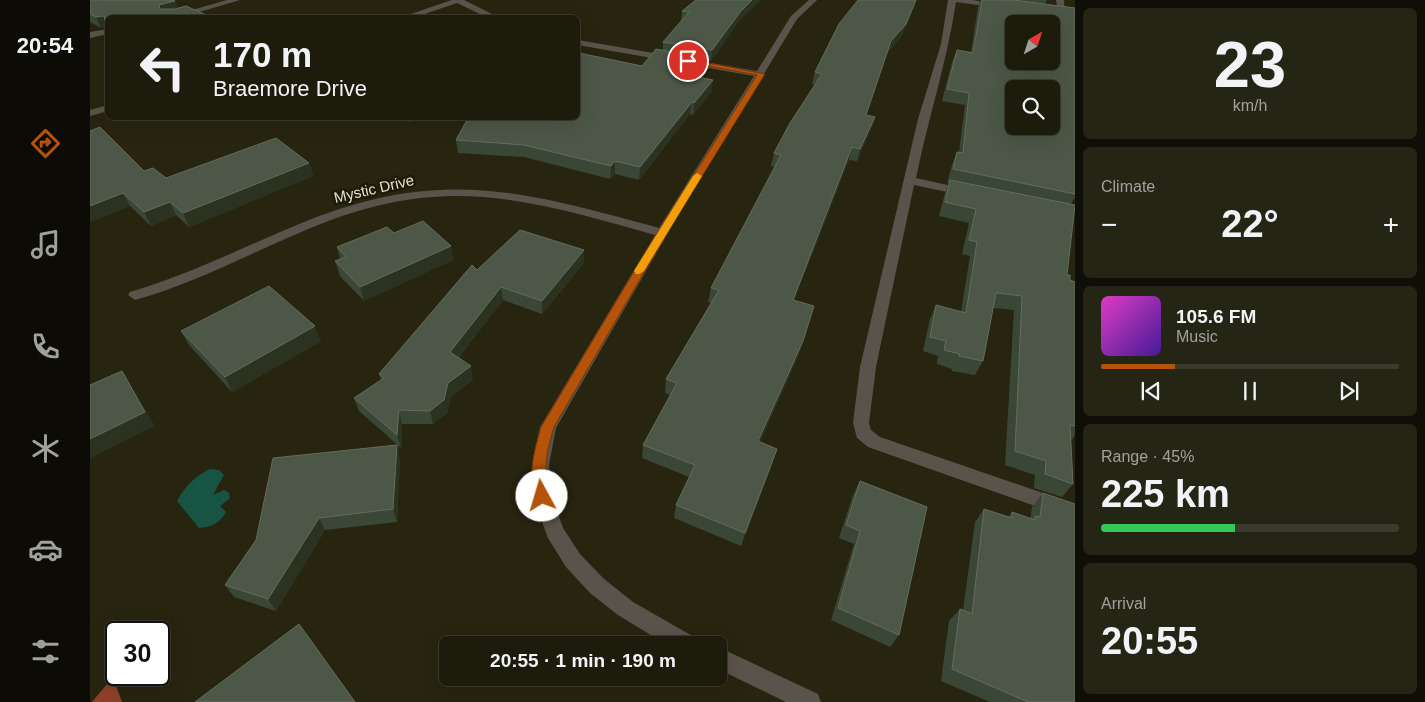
<!DOCTYPE html>
<meta charset="utf-8">
<style>
:root{--surface:#1d1c0c;--page:#252515;--text:#f1f3f6;--muted:#a0a19d;--line:#3b3a2d;--accent:#b45309}
body{margin:0;font-family:Helvetica,sans-serif;background:var(--page);color:var(--text);height:100vh;display:flex;flex-direction:column;font-size:19px;white-space:nowrap}
*{box-sizing:border-box;margin:0}
p{font-size:16px;color:var(--muted)}
.icon{flex:none;width:28px;height:28px;fill:none;stroke:currentColor;stroke-width:2;stroke-linecap:round;stroke-linejoin:round}
.map{position:relative;flex:1;overflow:hidden}
.side{display:flex;flex-direction:column;gap:8px;padding:8px;background:#100f07;width:350px}
.side>*{flex:none}
.banner{position:absolute;left:15px;top:15px;width:475px;height:105px;border-radius:8px;box-shadow:0 5px 20px #0002,0 0 0 1px var(--line);background:#1d1c0c;color:var(--text);overflow:hidden}
.needle{width:32px;rotate:39deg}
.tools{position:absolute;left:915px;top:15px;display:grid;gap:10px}
.tools a{display:grid;place-items:center;width:55px;height:55px;border-radius:8px;background:var(--surface);box-shadow:0 5px 20px #0002,0 0 0 1px var(--line);font-size:25px}
.speed{position:absolute;left:15px;top:621px;display:flex;gap:10px;font-size:25px;font-weight:700;text-align:center}
.speed>*{display:grid;place-content:center;width:65px;height:65px;border-radius:50%;background:var(--surface);box-shadow:0 5px 20px #0002,0 0 0 1px var(--line);line-height:1}
.speed .limit{border:2px solid #111;border-radius:8px;background:#fff;color:#111}
.pin{position:absolute;display:grid;place-items:center;width:42px;height:42px;color:#fff;margin:-21px;border:2px solid #fff;border-radius:50%;box-shadow:0 1px 5px #0007}
.me{position:absolute;width:55px;margin:-28px;rotate:354deg;stroke-linejoin:round;filter:drop-shadow(0 0 4px #0008)}
.turn{display:flex;align-items:center;gap:18px;height:105px;padding:0 25px;font-size:22px}
.turn .icon{width:65px;height:65px;stroke-width:2.5}
.turn b{display:block;font-size:35px;line-height:42px}
.big{font-size:38px;font-weight:700;line-height:1.1}
.side .tile{flex:1;display:flex;flex-direction:column;justify-content:center;gap:8px;min-width:0;padding:0 18px;border-radius:8px;background:var(--page)}
.side .dial{align-items:center;gap:0}
.dial b{font-size:65px;line-height:1}
.song{display:flex;align-items:center;gap:15px}
.cover{width:60px;height:60px;border-radius:8px;background:linear-gradient(135deg,hsl(310 70% 55%),hsl(260 70% 35%))}
.played{height:5px;border-radius:2px;background:linear-gradient(90deg,var(--accent) 25%,var(--line) 25%)}
.keys{display:flex;justify-content:space-around;direction:ltr}
.heat{display:flex;justify-content:space-between;align-items:center;font-size:28px;direction:ltr}
.charge{height:8px;border-radius:4px;background:linear-gradient(90deg,#34c759 45%,var(--line) 0)}
.trip{position:absolute;left:349px;top:636px;width:288px;height:50px;border-radius:8px;background:var(--surface);box-shadow:0 5px 20px #0002,0 0 0 1px var(--line);font-weight:700;line-height:50px;text-align:center}
main{display:flex;flex:1;min-height:0}
.menu{display:flex;flex-direction:column;width:90px;justify-content:space-around;align-items:center;background:#0c0b05;color:var(--muted)}
.menu .icon{width:35px;height:35px}
.menu .selected{color:var(--accent)}
.menu b{font-size:22px;color:var(--text)}
.map>svg:first-child{display:block}
.forest{fill:#8f4127}
.water{fill:#185443}
.lines{fill:none;stroke-linecap:round;stroke-linejoin:round}
.minor{fill:#5a534b;fill-rule:evenodd}
.wall{fill:#3b4736}
.shaded-wall{fill:#2b3220}
.building{fill:#4c5747;stroke:#646c5d;fill-rule:evenodd}
.route{fill:#b45309;stroke:#753606}
.slow{fill:#f59e0b}
.labels{text-anchor:middle;stroke-width:5;stroke-linejoin:round;paint-order:stroke}
.street-label{font-size:15px;fill:#e1e0d3;stroke:#1d1b07}
</style>
<main>
<nav class="menu">
<b>20:54</b>
<svg class="icon selected" aria-label="directions" viewBox="0 0 24 24"><path d="M12 3l9 9-9 9-9-9zM9 14v-3h6M13 9l2 2-2 2"/></svg>
<svg class="icon" aria-label="music" viewBox="0 0 24 24"><path d="M9 18V5l10-2v13"/><circle cx="6" cy="18" r="3"/><circle cx="16" cy="16" r="3"/></svg>
<svg class="icon" aria-label="phone" viewBox="0 0 24 24"><path d="M5 4h4l2 5-3 2q2 4 5 5l2-3 5 2v4C11 20 4 13 5 4z"/></svg>
<svg class="icon" aria-label="climate" viewBox="0 0 24 24"><path d="M12 3v18M4 7l16 10M4 17L20 7"/></svg>
<svg class="icon" aria-label="car" viewBox="0 0 24 24"><path d="M5 17H2v-5l4-1 3-4h7l3 4 3 1v5h-3M9 17h6M6 11h13"/><circle cx="7" cy="17" r="2"/><circle cx="17" cy="17" r="2"/></svg>
<svg class="icon" aria-label="filters" viewBox="0 0 24 24"><path d="M4 7h16M4 17h16"/><circle cx="9" cy="7" r="2"/><circle cx="15" cy="17" r="2"/></svg>
</nav>
<div class="map">
<svg width="985" height="702" viewBox="0 0 985 702">
<rect width="100%" height="100%" fill="#272510"/>
<polygon class="forest" points="23,677 32,702 2,702"/>
<path class="water" d="M120,469L129,470L134,475L123,495L134,490L139,493L140,498L130,506L136,512C130,523 121,527 109,528L87,501C96,485 104,477 120,469Z"/>
<g class="lines">
<g class="minor">
<polygon points="137,0 150,0 89,18 74,18"/>
<polygon points="362,0 374,0 410,18 398,18 367,3 323,18 309,18"/>
<path d="M719,0H727L707,19L575,238L466,428L459,465L463,500L473,528L490,554L514,579L543,602L606,638L610,645H577L528,615L500,593L476,567L458,538L444,500L442,465L450,427L565,235C437,199 357,174 228,225C166,250 109,282 45,300L38,295L40,292C102,274 159,244 219,220C354,167 436,192 569,228L664,76L488,45V40L667,71L701,16Z"/>
<path d="M858,0H883L913,6L909,8L866,2C857,62 838,119 826,178L880,190L882,192L876,196L824,185L786,367L779,423L781,430L790,437L985,504V520L778,447L767,438L763,423L770,367L828,119L851,44Z"/>
<polygon points="966,0 974,0 975,15 968,13"/>
<polygon points="18,29 18,34 0,38 0,32"/>
<polygon points="18,105 18,111 0,116 0,110"/>
<polygon points="628,647 728,694 731,702 696,702 628,669"/>
</g>
</g>
<g class="wall">
<polygon points="0,0 85,1 87,8 123,18 18,18 18,28 11,28 0,22"/>
<polygon points="891,0 957,0 955,4 985,8 985,197 981,204 977,275 980,280 985,282 985,435 981,441 983,484 972,497 944,488 945,475 915,465 924,310 903,308 893,361 885,375 862,371 862,369 847,364 848,356 833,351 840,319 846,305 871,312 880,256 872,254 879,223 849,216 855,193 859,183 857,183 862,165 867,152 869,152 875,105 852,101 862,62 867,50 881,52 888,7"/>
<polygon points="592,11 649,21 621,61 616,60 615,69 609,77 622,91 603,115 600,114 549,180 525,174 520,179 434,157 368,153 366,140 488,118 552,66 573,50 573,42 591,22"/>
<polygon points="813,34 797,53 776,115 785,117 781,129 767,161 759,160 704,300 709,354 670,442 683,462 651,546 584,518 586,505 599,477 552,458 553,445 580,395 575,393 576,379 622,303 618,302 621,288 685,167 681,166 684,153 725,85 722,84 725,72"/>
<polygon points="311,118 331,118 319,122"/>
<polygon points="0,131 54,171 76,178 219,163 223,176 99,227 86,215 61,226 40,206 0,222"/>
<polygon points="304,233 361,246 363,260 274,301 250,276 245,261 250,259 247,247"/>
<polygon points="494,250 494,263 452,314 413,300 368,358 383,380 361,397 357,413 343,424 312,424 311,448 269,411 264,398 291,380 289,374 387,270"/>
<polygon points="91,331 231,341 142,392 99,345"/>
<polygon points="310,458 307,522 235,530 186,611 144,597 135,585"/>
<polygon points="770,481 809,635 800,647 741,620 764,544 749,538 763,495"/>
<polygon points="953,493 985,702 900,702 851,681 859,621 870,609 873,610 885,522 894,509 918,517 922,512 940,519 942,507"/>
</g>
<g class="shaded-wall">
<polygon points="662,0 671,0 649,21 621,61 622,50 651,11"/>
<polygon points="826,0 827,0 813,34 797,53 772,127 801,41"/>
<polygon points="85,1 89,12 70,9 69,5"/>
<polygon points="14,16 15,21 17,28 11,28 6,17"/>
<polygon points="616,58 615,69 602,87 603,76"/>
<polygon points="623,80 622,91 603,115 604,103"/>
<polygon points="602,102 600,114 549,180 550,167"/>
<polygon points="785,117 781,129 767,161 770,149"/>
<polygon points="318,118 331,118 319,122"/>
<polygon points="762,147 759,160 699,314 703,300"/>
<polygon points="525,161 525,174 520,179 521,166"/>
<polygon points="219,163 223,176 99,227 93,213"/>
<polygon points="33,193 40,206 0,222 0,206"/>
<polygon points="80,202 86,215 61,226 54,212"/>
<polygon points="361,246 363,260 274,301 270,287"/>
<polygon points="494,250 494,263 452,314 452,301"/>
<polygon points="411,287 413,300 362,365 360,352"/>
<polygon points="724,306 709,354 664,455 668,441"/>
<polygon points="225,326 231,341 142,392 135,377"/>
<polygon points="381,366 383,380 361,397 357,413 343,424 340,411 358,383"/>
<polygon points="32,371 65,426 0,458 0,439"/>
<polygon points="309,410 312,424 311,448 307,435"/>
<polygon points="307,445 310,458 307,522 303,509"/>
<polygon points="687,449 683,462 651,546 655,533"/>
<polygon points="229,518 235,530 186,611 178,599"/>
</g>
<g class="building">
<polygon points="0,0 83,0 85,1 69,5 70,9 85,9 96,6 123,18 18,18 18,23 15,21 14,16 6,17 0,14"/>
<polygon points="606,0 662,0 651,11 622,50 573,42 599,12 592,11"/>
<polygon points="768,0 826,0 816,24 801,41 776,115 785,117 770,149 762,147 703,300 724,306 713,341 668,441 687,449 655,533 586,505 605,465 553,445 587,383 576,379 629,290 621,288 691,155 684,153 700,123 732,74 725,72 749,24"/>
<path d="M892,0H923L985,8V194L863,169L867,152L873,153L879,93L857,89L867,50L883,53ZM924,24H961V61H924ZM924,89H961V126H924Z"/>
<polygon points="566,49 616,58 603,76 623,80 604,103 602,102 550,167 525,161 521,166 434,145 366,140 378,118 488,118 488,54 489,53 552,66"/>
<polygon points="10,127 54,171 63,168 76,178 186,138 219,163 93,213 80,202 54,212 33,193 0,206 0,131"/>
<polygon points="860,180 985,205 977,275 980,275 980,280 985,282 985,426 980,425 983,484 955,474 956,461 925,451 932,296 906,293 893,361 869,356 870,354 854,350 856,341 840,337 846,305 876,313 887,242 879,240 886,209 855,202"/>
<polygon points="333,221 361,246 270,287 245,261 256,257 247,247 297,227 304,233"/>
<polygon points="430,230 494,250 452,301 411,287 360,352 381,366 358,383 354,400 340,411 309,410 307,435 264,398 294,378 289,374 382,265 387,270"/>
<polygon points="179,286 225,326 135,377 91,331"/>
<polygon points="32,371 55,412 0,439 0,384 0,385"/>
<polygon points="307,445 303,509 229,518 178,599 135,585 166,540 183,458"/>
<polygon points="770,481 837,507 809,635 748,608 770,531 756,525"/>
<polygon points="953,493 985,504 985,702 938,702 862,669 870,609 882,614 894,509 922,518 922,512 945,520 945,516 950,517"/>
<polygon points="209,624 265,702 105,702"/>
</g>
<path class="route" d="M598,59L675,74L574,238L464,427C460,441 456,453 456,468C455,478 461,491 456,500H447C436,478 445,448 451,427L564,238L667,75L596,62Z"/>
<polygon class="slow" points="607,173 612,176 554,271 549,274 546,274 544,271 603,176"/>
<g class="labels">
<g class="street-label">
<text transform="translate(284 189) rotate(-13)" y="5">Mystic Drive</text>
</g>
</g>
</svg>
<div class="tools">
<a><svg class="needle" viewBox="-14 -14 28 28"><path d="M0-13l5 13h-10z" fill="#e53935"/><path d="M0 13l5-13h-10z" fill="#a0a19d"/></svg></a>
<a><svg class="icon" aria-label="search" viewBox="0 0 24 24"><circle cx="10" cy="10" r="6"/><path d="M15 15l6 6"/></svg></a>
</div>
<div class="speed"><div class="limit">30</div></div>
<div class="pin" style="left:598px;top:61px;background:#d93025"><svg class="icon" aria-label="arrive" viewBox="0 0 24 24"><path d="M6 21V4h12l-3 4 3 4H6"/></svg></div>
<svg class="me" style="left:452px;top:496px" viewBox="-20 -20 40 40"><circle r="19" fill="#fff"/><path d="M0-13L10 11 0 6-10 11z" fill="#b45309"/></svg>
<div class="trip">20:55 · 1 min · 190 m</div>
<div class="banner">
<div class="turn"><svg class="icon" aria-label="left" viewBox="0 0 24 24"><path d="M17 20v-9H6M10 6l-5 5 5 5"/></svg><div><b>170 m</b>Braemore Drive</div></div>
</div>
</div>
<section class="side">
<div class="tile dial"><b>23</b><p>km/h</p></div>
<div class="tile"><p>Climate</p>
<div class="heat"><a>−</a><b class="big">22°</b><a>+</a></div>
</div>
<div class="tile">
<div class="song"><i class="cover"></i><div><b>105.6 FM</b><p>Music</p></div></div>
<div class="played"></div>
<div class="keys"><svg class="icon" aria-label="previous" viewBox="0 0 24 24"><path d="M18 5L8 12l10 7zM5 5v14"/></svg><svg class="icon" aria-label="pause" viewBox="0 0 24 24"><path d="M8 5v14M16 5v14"/></svg><svg class="icon" aria-label="next" viewBox="0 0 24 24"><path d="M6 5l10 7-10 7zM19 5v14"/></svg></div>
</div>
<div class="tile"><p>Range · 45%</p><b class="big">225 km</b><div class="charge"></div></div>
<div class="tile"><p>Arrival</p><b class="big">20:55</b></div>
</section>
</main>
